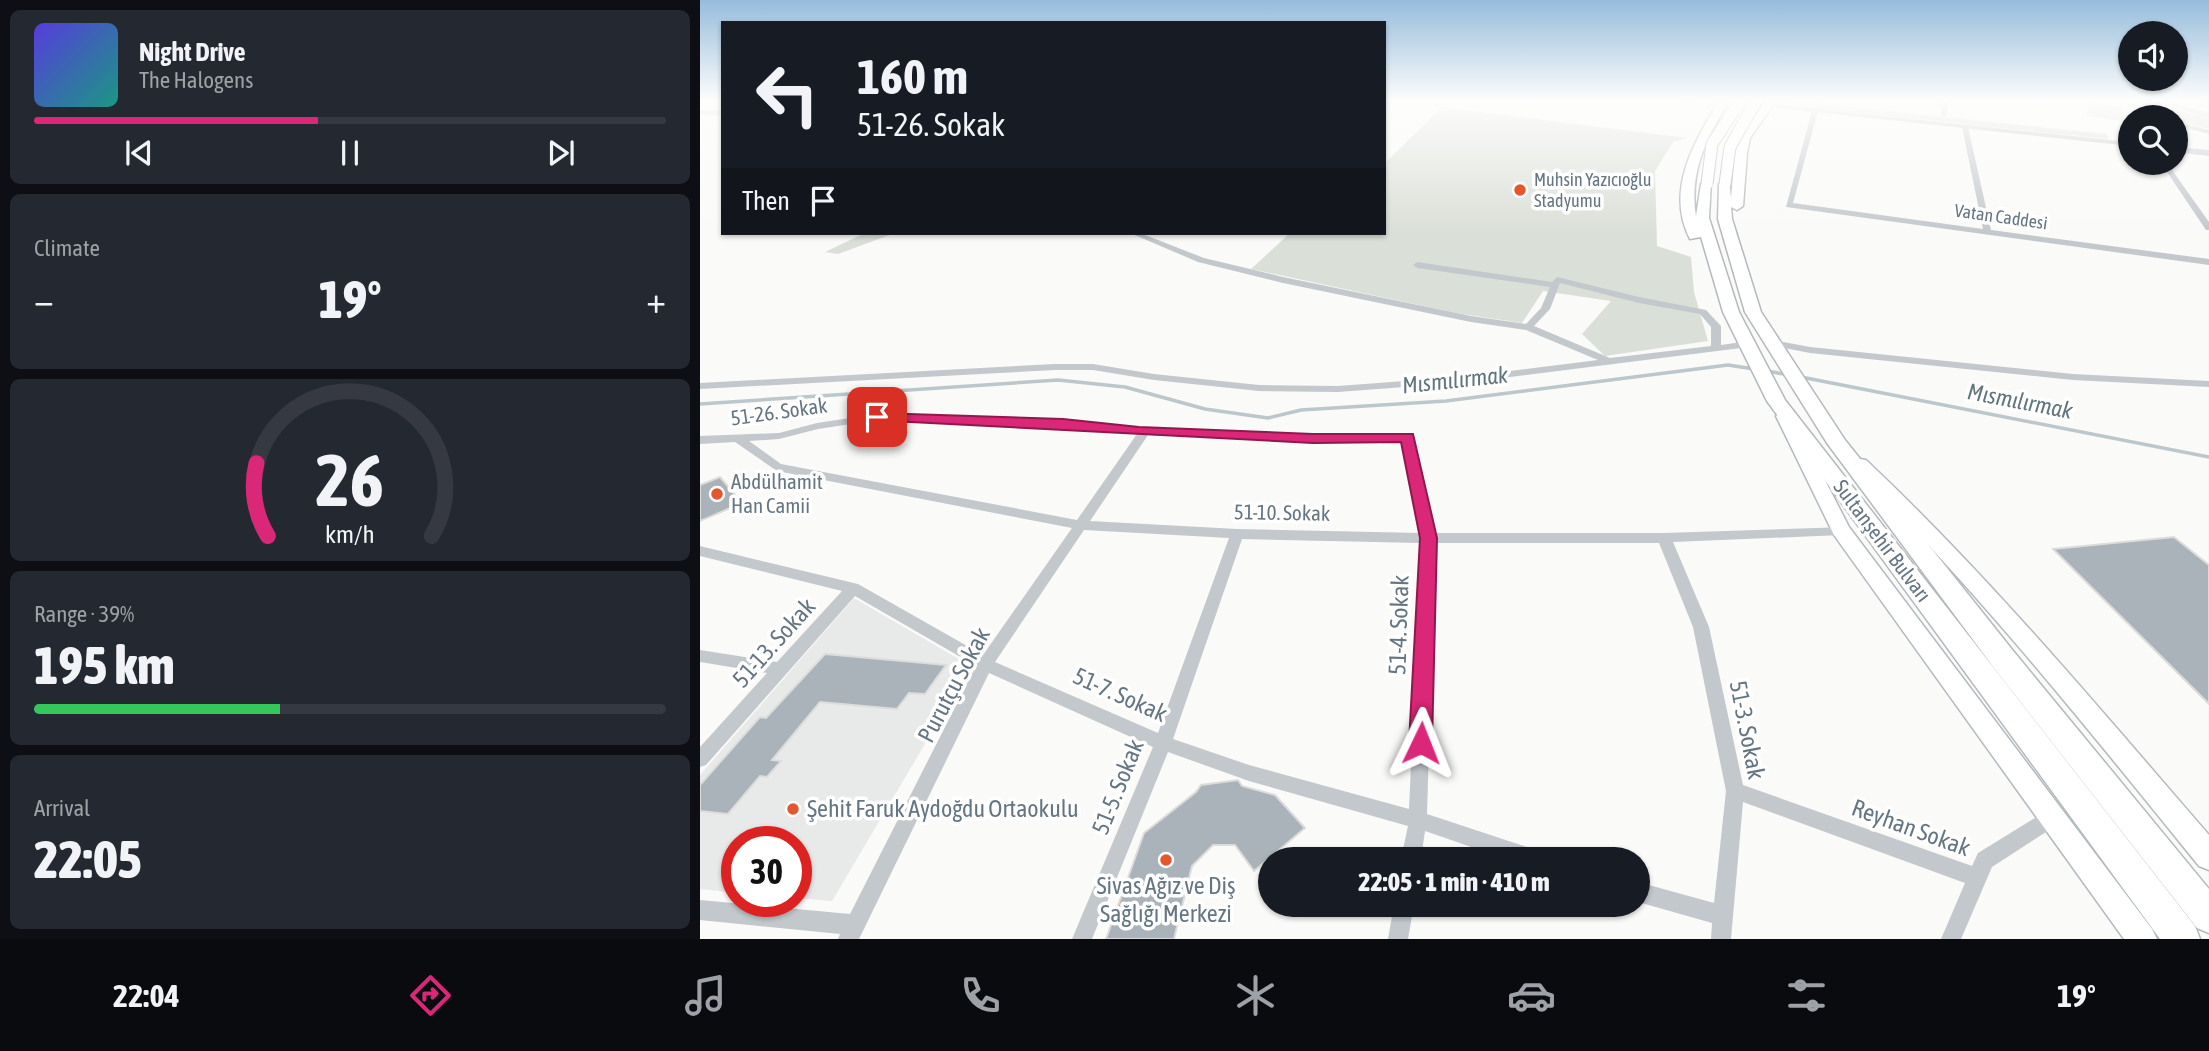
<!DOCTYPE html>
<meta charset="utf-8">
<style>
:root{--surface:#171b24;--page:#242831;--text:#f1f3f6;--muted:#9ea1a6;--line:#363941;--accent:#db2777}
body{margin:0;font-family:"Asap Condensed",sans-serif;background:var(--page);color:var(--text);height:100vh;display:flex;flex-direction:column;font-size:26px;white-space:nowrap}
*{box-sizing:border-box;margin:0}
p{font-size:23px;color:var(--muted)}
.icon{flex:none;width:38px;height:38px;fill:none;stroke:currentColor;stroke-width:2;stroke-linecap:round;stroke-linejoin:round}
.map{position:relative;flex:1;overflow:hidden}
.panel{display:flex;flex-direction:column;gap:10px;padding:10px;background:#0d0f14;width:700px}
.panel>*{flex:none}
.hud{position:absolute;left:21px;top:21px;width:665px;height:214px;border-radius:0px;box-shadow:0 2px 5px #0004;background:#171b24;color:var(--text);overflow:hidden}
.controls{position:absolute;left:1418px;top:21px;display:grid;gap:14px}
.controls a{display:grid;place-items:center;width:70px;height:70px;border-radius:50%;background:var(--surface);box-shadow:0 2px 5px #0004;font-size:35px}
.speed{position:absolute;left:21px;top:826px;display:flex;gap:14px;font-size:35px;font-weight:700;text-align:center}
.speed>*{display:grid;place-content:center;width:91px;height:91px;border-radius:50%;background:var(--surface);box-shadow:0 2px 5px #0004;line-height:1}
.speed .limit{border:10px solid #d22;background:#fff;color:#111}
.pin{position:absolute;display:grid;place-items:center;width:60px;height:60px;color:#fff;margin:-30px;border-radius:14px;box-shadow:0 4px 10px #0006}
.me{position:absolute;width:77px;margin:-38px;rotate:2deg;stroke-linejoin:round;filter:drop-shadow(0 0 5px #0008)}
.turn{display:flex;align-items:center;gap:24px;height:147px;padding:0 21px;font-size:32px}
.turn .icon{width:91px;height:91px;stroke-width:2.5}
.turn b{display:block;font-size:49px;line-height:60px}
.then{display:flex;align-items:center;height:66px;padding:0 21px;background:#0003;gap:14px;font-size:26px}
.big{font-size:52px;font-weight:800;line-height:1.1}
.panel .tile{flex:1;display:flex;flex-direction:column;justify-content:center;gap:10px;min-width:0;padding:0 24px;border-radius:10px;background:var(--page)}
.panel .dial{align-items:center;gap:0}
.dial svg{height:182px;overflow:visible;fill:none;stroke:var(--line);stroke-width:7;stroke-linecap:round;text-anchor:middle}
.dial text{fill:var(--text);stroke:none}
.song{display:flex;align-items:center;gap:21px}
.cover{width:84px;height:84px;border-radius:10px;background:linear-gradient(135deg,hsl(250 70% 55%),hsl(170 70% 35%))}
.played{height:7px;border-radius:4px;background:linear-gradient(90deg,var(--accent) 45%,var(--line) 45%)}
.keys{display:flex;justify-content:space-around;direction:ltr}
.heat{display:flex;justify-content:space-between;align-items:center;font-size:38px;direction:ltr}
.charge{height:10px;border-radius:5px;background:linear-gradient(90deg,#34c759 39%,var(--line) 0)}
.trip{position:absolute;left:558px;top:847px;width:392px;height:70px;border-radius:35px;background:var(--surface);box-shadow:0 2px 5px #0004;font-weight:800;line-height:70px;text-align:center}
.tab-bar{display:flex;height:112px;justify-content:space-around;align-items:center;background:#090b0e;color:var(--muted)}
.tab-bar .icon{width:49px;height:49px}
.tab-bar .on{color:var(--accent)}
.tab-bar b{font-size:32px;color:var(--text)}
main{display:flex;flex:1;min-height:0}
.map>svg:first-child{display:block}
.built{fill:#e8e9e9}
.green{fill:#dadfd7}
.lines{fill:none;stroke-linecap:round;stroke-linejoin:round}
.stream{stroke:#bbc7cb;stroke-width:3.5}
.building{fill:#aab3b9;stroke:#dcdcda;stroke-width:2}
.secondary-casing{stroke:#b3babf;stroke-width:3}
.trunk-casing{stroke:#b4b9bd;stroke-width:3}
.minor{fill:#c3c8cc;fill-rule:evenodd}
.tertiary{fill:#c3c8cc;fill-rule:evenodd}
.secondary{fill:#fff;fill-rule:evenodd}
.trunk{fill:#fff;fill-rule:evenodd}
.trunk-bridge-casing{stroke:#b4b9bd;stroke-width:13;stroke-linecap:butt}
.trunk-bridge{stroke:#fff;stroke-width:11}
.route{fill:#db2777;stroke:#8e194d;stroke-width:2}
.poi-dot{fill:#e4572e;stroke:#fff;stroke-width:2.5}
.labels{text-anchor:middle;stroke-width:7;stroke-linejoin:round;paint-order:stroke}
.far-poi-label{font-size:18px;fill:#657683;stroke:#fff;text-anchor:start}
.far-street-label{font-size:18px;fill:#657683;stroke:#fff}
.street-label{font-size:21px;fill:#657683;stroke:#fff}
.poi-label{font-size:21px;fill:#657683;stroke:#fff;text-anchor:start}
.water-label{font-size:23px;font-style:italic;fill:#60757c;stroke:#fff}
.near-street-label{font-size:24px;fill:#657683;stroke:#fff}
.near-poi-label{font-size:24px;fill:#657683;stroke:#fff;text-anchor:start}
</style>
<main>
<section class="panel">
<div class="tile">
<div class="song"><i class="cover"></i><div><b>Night Drive</b><p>The Halogens</p></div></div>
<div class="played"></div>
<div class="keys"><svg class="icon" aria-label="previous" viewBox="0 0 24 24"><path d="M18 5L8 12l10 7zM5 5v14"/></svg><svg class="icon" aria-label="pause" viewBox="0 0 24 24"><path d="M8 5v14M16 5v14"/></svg><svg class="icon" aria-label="next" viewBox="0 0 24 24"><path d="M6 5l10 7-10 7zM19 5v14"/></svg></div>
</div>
<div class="tile"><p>Climate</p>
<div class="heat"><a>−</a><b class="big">19°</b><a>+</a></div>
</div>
<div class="tile dial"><svg viewBox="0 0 100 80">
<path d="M14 69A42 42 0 1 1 86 69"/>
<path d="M14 69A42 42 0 0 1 9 37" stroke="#db2777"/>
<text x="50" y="56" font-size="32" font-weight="700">26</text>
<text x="50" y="72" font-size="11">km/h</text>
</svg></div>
<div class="tile"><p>Range · 39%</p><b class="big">195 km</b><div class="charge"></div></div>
<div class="tile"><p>Arrival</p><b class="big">22:05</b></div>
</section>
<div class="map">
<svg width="1509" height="939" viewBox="0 0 1509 939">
<rect width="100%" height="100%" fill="#fafaf8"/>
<polygon class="built" points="154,598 271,666 132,901 96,898 96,842 37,842 37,893 0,889 0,775"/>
<g class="green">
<polygon points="1092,101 1406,134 1409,139 1090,106"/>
<polygon points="1388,103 1423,107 1423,121 1387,116"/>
<polygon points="1452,105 1509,117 1509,129 1475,120 1475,117 1454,114"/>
<polygon points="742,107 987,138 973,142 955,171 957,246 991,257 994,292 1008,341 905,356 882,334 911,301 843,291 822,323 756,313 551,269 590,233 684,233 684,164"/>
<polygon points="165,233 195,233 138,254 125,252"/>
</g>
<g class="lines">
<g class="stream">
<polyline points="1067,371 1089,375"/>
<polyline points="1101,377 1509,457"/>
<polyline points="0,404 358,380 425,387 505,409 568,418 601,410 746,401 1028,365 1054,369"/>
</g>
</g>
<g class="building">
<polygon points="20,477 42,503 0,521 0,485"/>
<polygon points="1474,537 1509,565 1509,704 1353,549"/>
<polygon points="125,654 246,665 225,694 209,693 197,709 120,702 72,760 81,761 67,777 60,776 28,814 0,811 0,785 60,717 66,718"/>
<polygon points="538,780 542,786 575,795 605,828 554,871 535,845 513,845 492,866 474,939 406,939 444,833 496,792 501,785"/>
</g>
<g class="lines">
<g class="secondary-casing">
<g id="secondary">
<polygon points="1084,411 1092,416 1149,527 1452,929 1457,939 1424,939 1134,535 1076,416"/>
<path d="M1160,459L1166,460C1290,577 1398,707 1509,835V870L1499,866C1388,729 1279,592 1154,468L1151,464Z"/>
</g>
</g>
<g class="trunk-casing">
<g id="trunk">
<path d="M1019,101H1029C1006,139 989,172 996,216L1001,184L1011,181L1009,218L1039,312L1085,400L1495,926L1500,939H1460L1067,401L1023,312L1001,237L990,239C965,191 994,142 1019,101Z"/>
<polygon points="1066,101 1076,101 1050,138 1047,153 1043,206 1037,210 1031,207 1032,219 1061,312 1145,440 1314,652 1509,889 1509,933 1497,928 1294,668 1127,443 1045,312 1018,219 1019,184 1029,181 1031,198 1035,153 1040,138"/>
</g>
</g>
<g class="minor">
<polygon points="980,101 991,101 992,102 989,104"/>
<polygon points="1242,101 1248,101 1247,115 1244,117 1241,115"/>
<polygon points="1440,101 1446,101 1447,117 1441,117"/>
<polygon points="1451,101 1462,101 1509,113 1509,117"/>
<polygon points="1501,101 1509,101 1509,105 1502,102"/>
<polygon points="1115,109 1118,111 1093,203 1283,229 1262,127 1265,125 1268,127 1291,230 1509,259 1509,265 1086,207 1112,111"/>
<polygon points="0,110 23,111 23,115 0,114"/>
<polygon points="1475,121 1509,130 1509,134 1475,125"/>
<polygon points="1461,163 1467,163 1509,222 1509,230 1506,230"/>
<path d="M430,233H440L504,258L583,277L771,316L826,324L841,308L850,287L717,268L713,265L717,262L852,282L857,277L939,297L1006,310L1021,326V345L1049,341L1054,344L1049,347L771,382L638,392L559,391L454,380L393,370H355L0,389V383L355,364H393L454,374L559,385L638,386L771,376L898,360L826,330L771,322L583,283L498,262ZM860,283L939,303L1000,314L1011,327V346L910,358L834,326L850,309Z"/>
<polygon points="1073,340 1110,347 1373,374 1509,381 1509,387 1373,380 1110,353 1069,345 1069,341"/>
<path d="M177,414L363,421L439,428L613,434H707L713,437L734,533H964L1146,527L1148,530L1146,533L1141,535L973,542L1009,627L1043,785L1272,866L1278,853L1346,811L1353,808L1360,811L1362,817L1360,823L1292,867L1261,939H1241L1265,883L1043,802L1031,939H1011L1012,923L938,902V882L1014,903L1026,791L993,627L959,543H735L727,814L833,849L840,852L843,859H806L725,831L721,859H701L708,826L549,781L468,752L392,939H372L453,747L289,673L159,939H138L140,934L0,920V900L150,914L276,666L155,596L6,765L0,767V747L67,673L0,662V650L77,662L142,591L0,556V546L158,584L283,655L372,528L77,471L35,442L0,444V436L79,433L117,423ZM177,420L363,427L437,434L377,520L81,464L49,441L79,439L118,429ZM448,435L613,442L702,441L720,533L537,529L390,521ZM384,530L529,538L458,733L295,662ZM542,539L721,543L709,809L549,765L473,739Z"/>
<polygon points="694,905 714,905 708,939 688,939"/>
</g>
<g class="tertiary">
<polygon points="1013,101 1041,101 1430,142 1430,146"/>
<polygon points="1475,147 1509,150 1509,156 1475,152"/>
</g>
<use href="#secondary" class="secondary"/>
<use href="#trunk" class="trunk"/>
<g class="trunk-bridge-casing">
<g id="trunk-bridge">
<polyline points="1007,184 1012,144 1040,101"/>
<polyline points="1025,184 1030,147 1056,101"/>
</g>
</g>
<use href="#trunk-bridge" class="trunk-bridge"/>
</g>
<linearGradient id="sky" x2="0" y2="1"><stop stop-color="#96bcdc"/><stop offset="0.43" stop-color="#fdfdfc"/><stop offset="1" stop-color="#fdfdfc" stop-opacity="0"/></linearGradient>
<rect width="1509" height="233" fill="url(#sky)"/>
<polygon class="route" points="177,413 363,419 439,427 613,434 713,434 737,538 732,743 729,750 721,753 713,750 709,743 720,538 701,442 613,443 172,420 170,417"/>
<g class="poi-dot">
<circle cx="820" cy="190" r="7"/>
<circle cx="17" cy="494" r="7"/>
<circle cx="93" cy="809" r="7"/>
<circle cx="466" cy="860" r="7"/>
</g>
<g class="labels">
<g class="far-poi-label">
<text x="834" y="186">Muhsin Yazıcıoğlu<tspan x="834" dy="21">Stadyumu</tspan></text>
</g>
<g class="far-street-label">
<text transform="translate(1301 217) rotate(8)" y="6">Vatan Caddesi</text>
</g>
<g class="street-label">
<text transform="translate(79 412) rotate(-8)" y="7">51-26. Sokak</text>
<text transform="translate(582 513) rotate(1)" y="7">51-10. Sokak</text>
<text transform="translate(1182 541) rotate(53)" y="7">Sultanşehir Bulvarı</text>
</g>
<g class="poi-label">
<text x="31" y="489">Abdülhamit<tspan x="31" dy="24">Han Camii</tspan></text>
</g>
<g class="water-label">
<text transform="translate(755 380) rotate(-6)" y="8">Mısmılırmak</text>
<text transform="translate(1320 401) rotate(11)" y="8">Mısmılırmak</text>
</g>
<g class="near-street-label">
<text transform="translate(699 625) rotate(-88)" y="8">51-4. Sokak</text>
<text transform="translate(74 643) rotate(-48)" y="8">51-13. Sokak</text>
<text transform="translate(254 685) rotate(-62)" y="8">Purutçu Sokak</text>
<text transform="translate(420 695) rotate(24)" y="8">51-7. Sokak</text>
<text transform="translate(1047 730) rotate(79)" y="8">51-3. Sokak</text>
<text transform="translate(418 787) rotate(-68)" y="8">51-5. Sokak</text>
<text transform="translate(1211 828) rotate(20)" y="8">Reyhan Sokak</text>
</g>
<g class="near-poi-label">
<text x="107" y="817">Şehit Faruk Aydoğdu Ortaokulu</text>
<text x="466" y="894" text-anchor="middle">Sivas Ağız ve Diş<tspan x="466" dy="28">Sağlığı Merkezi</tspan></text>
</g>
</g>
</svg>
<div class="controls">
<a><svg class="icon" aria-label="sound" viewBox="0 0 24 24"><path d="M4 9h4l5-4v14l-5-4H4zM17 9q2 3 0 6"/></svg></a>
<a><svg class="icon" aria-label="search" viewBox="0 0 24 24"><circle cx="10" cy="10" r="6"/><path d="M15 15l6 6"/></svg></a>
</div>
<div class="speed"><div class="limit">30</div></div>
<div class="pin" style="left:177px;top:417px;background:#d93025"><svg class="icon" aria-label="arrive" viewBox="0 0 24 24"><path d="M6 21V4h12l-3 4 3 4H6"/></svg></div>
<svg class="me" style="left:721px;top:743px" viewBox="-20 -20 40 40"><path d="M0-17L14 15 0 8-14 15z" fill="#db2777" stroke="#fff" stroke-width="4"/></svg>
<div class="trip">22:05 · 1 min · 410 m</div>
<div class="hud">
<div class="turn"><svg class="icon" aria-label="left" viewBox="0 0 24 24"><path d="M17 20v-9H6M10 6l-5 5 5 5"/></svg><div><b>160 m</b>51-26. Sokak</div></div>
<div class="then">Then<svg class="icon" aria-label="arrive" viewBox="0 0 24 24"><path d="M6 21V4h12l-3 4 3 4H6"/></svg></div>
</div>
</div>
</main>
<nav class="tab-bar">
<b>22:04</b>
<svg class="icon on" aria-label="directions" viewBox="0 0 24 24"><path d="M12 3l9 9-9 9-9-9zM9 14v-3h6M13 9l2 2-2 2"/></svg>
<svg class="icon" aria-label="music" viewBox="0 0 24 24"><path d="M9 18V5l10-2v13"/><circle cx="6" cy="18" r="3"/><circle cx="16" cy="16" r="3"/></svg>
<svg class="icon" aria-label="phone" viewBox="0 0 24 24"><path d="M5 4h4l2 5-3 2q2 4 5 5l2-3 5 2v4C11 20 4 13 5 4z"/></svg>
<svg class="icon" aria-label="climate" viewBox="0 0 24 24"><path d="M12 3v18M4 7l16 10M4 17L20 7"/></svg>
<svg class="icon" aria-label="car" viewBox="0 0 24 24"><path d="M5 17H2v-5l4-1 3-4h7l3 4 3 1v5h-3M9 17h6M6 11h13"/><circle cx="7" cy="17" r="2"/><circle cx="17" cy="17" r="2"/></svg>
<svg class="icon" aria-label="filters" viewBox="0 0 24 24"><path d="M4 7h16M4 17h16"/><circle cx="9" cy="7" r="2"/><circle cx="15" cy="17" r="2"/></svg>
<b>19°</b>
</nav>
